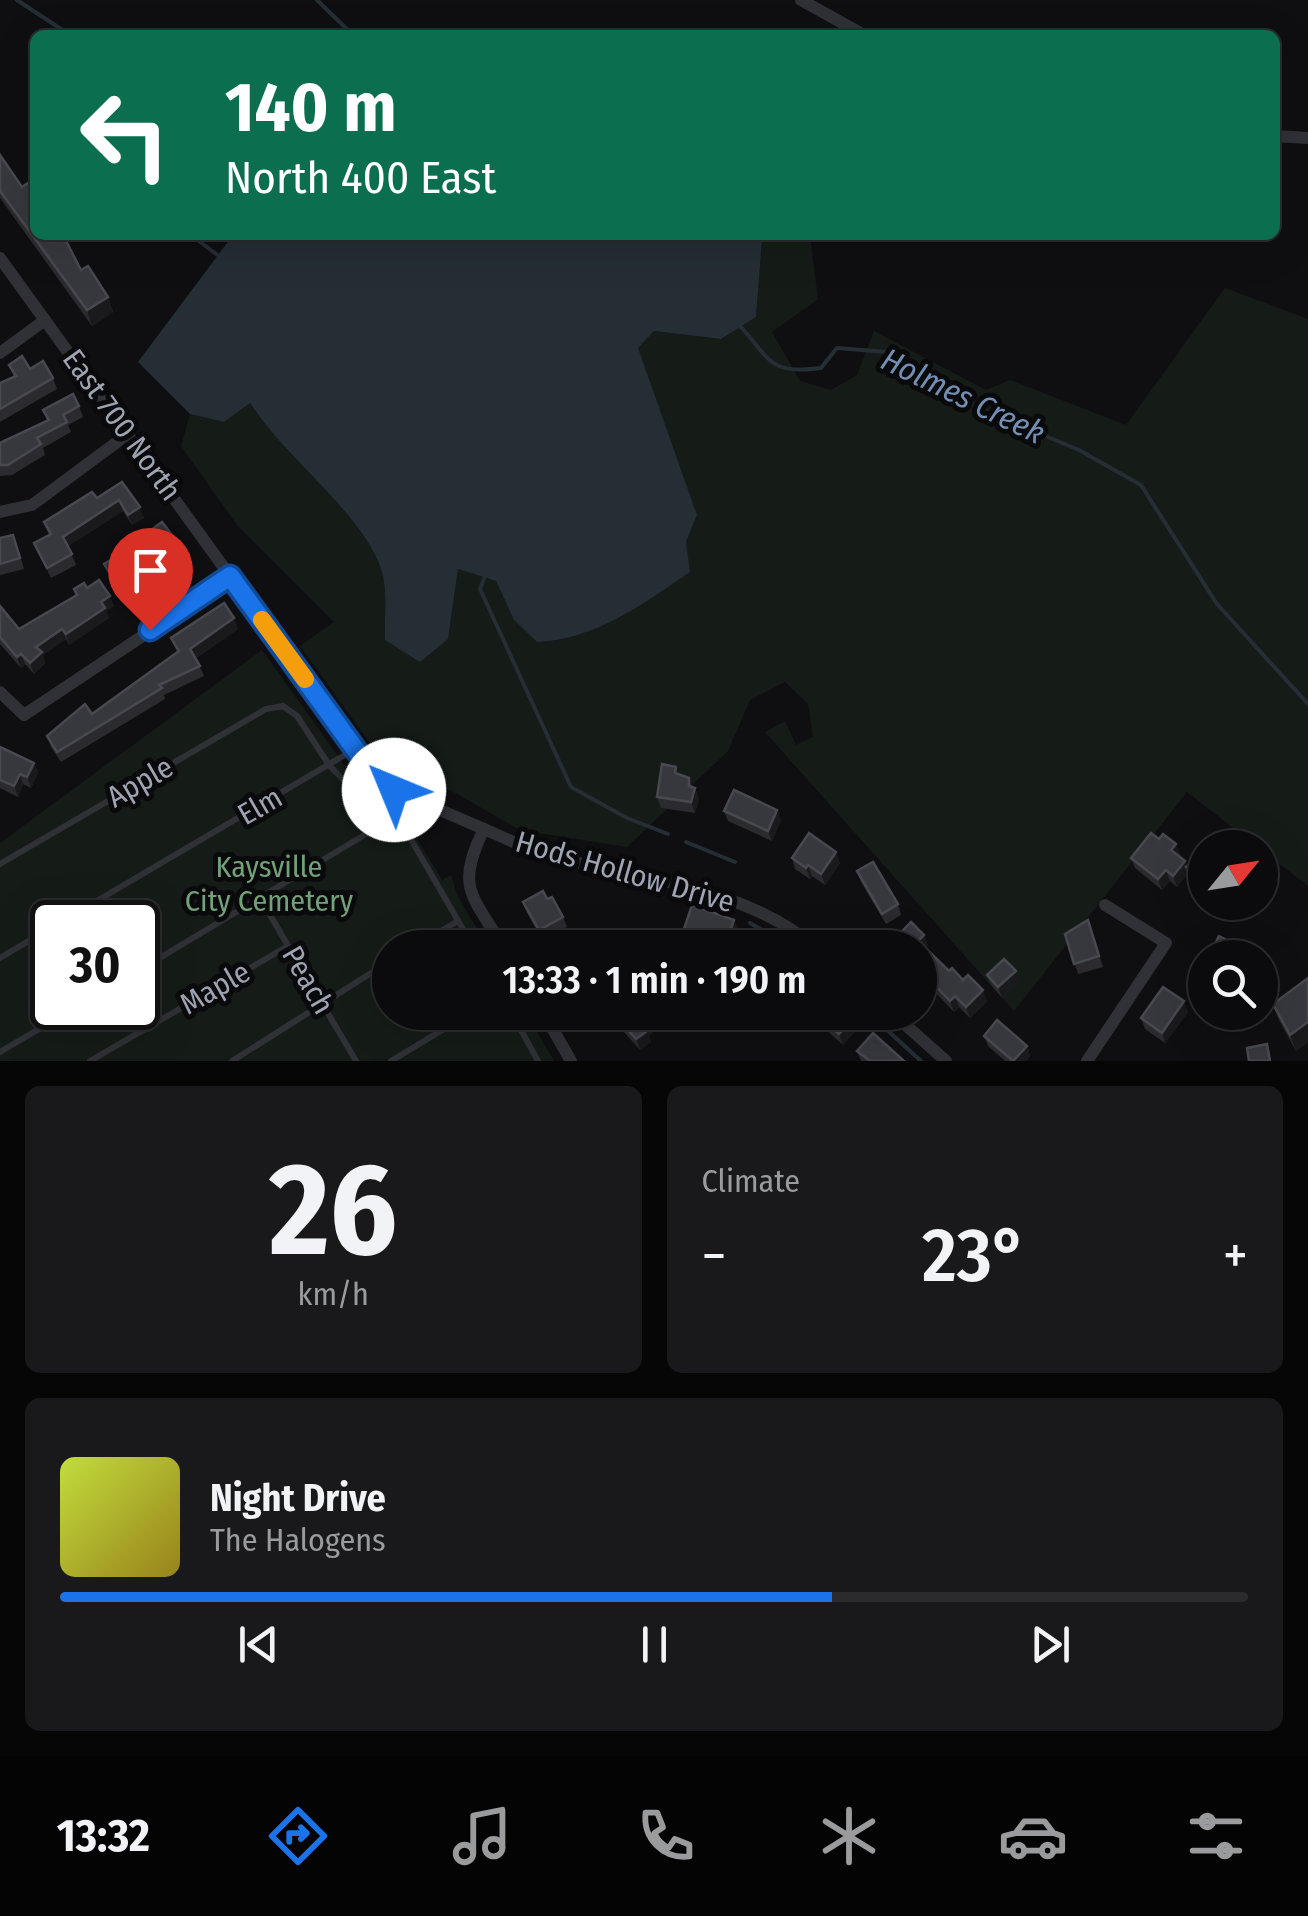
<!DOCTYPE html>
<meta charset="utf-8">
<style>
:root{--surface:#0b0b0d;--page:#19191b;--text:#f1f3f6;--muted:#9a9b9d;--line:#2b2b2e;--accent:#1a73e8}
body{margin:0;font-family:"Fira Sans Condensed",sans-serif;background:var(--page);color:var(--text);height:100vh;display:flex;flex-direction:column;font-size:38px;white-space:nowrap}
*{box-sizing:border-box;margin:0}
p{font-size:32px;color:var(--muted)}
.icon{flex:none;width:55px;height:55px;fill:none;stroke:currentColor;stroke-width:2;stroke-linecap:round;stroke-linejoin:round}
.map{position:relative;height:1061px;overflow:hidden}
.sheet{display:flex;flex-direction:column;gap:25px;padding:25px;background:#060607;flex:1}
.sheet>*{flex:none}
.hud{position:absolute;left:30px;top:30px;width:1250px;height:210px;border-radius:15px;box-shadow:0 10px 40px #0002,0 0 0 2px var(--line);background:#0b6e4f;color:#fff;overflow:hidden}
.needle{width:65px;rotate:60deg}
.controls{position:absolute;left:1188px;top:830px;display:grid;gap:20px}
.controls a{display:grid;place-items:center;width:90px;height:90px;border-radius:50%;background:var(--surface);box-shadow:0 10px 40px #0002,0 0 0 2px var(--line);font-size:50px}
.speed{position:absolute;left:30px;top:900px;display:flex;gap:20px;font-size:50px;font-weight:700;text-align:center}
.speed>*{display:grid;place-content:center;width:130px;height:130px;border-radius:50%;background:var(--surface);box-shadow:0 10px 40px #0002,0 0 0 2px var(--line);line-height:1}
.speed .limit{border:5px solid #111;border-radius:15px;background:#fff;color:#111}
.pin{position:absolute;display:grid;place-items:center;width:85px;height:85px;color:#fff;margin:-102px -42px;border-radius:50% 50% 50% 0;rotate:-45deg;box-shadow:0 0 10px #0007}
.pin .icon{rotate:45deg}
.me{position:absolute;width:110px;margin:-55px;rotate:315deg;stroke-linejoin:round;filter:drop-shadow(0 0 8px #0008)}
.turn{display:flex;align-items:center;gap:35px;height:210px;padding:0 30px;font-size:45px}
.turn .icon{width:130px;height:130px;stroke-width:2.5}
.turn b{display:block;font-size:70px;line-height:85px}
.big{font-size:75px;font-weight:600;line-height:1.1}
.sheet .card{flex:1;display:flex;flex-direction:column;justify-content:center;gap:15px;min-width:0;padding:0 35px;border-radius:15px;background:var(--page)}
.sheet .dial{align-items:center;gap:0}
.dial b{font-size:130px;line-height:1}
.song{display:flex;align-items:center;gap:30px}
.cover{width:120px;height:120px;border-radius:15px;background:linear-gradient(135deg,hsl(70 70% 55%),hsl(50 70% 35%))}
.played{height:10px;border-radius:5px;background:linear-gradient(90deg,var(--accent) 65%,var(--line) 65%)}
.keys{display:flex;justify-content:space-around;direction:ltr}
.heat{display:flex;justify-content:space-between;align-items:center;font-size:55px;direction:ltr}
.sheet .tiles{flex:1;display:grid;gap:25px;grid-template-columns:1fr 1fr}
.card:last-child{grid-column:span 2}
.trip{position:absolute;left:372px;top:930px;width:565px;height:100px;border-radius:50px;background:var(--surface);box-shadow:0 10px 40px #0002,0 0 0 2px var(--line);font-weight:600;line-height:100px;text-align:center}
.dock{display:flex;height:160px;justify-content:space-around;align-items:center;background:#040405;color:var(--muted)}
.dock .icon{width:70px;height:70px}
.dock .selected{color:var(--accent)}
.dock b{font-size:45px;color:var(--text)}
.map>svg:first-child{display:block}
.green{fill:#151c17;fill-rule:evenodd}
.water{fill:#252d35}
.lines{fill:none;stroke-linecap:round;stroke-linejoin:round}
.stream{stroke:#252d35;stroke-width:4}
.service{stroke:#303136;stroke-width:6}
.minor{stroke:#303136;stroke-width:12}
.wall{fill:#2b2b2f}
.shaded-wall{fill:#1a1a1d}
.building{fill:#37383d;stroke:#484950;stroke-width:2.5}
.route-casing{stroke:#114b97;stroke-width:25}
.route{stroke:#1a73e8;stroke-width:18}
.slow{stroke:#f59e0b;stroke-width:18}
.labels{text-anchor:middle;stroke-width:10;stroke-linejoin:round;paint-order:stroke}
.street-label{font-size:30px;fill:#9fa4b3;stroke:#0a0a0c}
.park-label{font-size:30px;fill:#73a179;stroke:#0a0a0c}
.water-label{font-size:32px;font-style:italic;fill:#7190b3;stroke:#0a0a0c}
</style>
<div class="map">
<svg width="1308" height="1061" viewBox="0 0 1308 1061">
<rect width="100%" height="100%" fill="#0f0f11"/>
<g class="green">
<path d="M768,235H810L818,299L772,332L800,381L831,390L857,375L874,331L986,390L1010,380L1126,425L1225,288L1308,319V886L1187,792L1014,1011L765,732L785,721L796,745L813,737L808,704L785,682L750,700L728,751L627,847L520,830L452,791L400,776L377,753L300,646L334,622L237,525L181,446L190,414L224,422L249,402C283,456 362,513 381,569C388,589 384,619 385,640L448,639L458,569L496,581L514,620L537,642C595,640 643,604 689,572L686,542L697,515L637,348L654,331L721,339L756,317L762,240Z"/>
<path d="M262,650L350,773L376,795L414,813L405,819L442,880L451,875L457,895L488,947L390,948V1012L526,1013L554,1061H0V843ZM52,922H138V1008H52Z"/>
</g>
<path class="water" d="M233,235H753L762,240L756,317L721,339L654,331L638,348L697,515L686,542L690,572C643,604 595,640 537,642L514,620L496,581L458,569L448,639L420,662L385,640C384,619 388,590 381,569C363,514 283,456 250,403L224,422L190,414L138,362Z"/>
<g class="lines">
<g class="stream">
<polyline points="17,0 70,35"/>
<polyline points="317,0 353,35"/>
<polyline points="191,235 219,256"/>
<path d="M739,325C771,359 767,375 821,368L837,348L886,352L943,393L1079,450L1141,485L1217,604L1308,704"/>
<polyline points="485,576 480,589 571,787 627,818 668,834"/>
<polyline points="686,842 735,862"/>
<polyline points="750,923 793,948"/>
<polyline points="867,1012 876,1021"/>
<polyline points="887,1030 921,1061"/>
</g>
<g class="service">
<polyline points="0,864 266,709 283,706 297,716 329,765 362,800 406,831 474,948"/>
<polyline points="260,898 356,1061"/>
<polyline points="61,922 355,749"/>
<polyline points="412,948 458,921"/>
<polyline points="0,958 52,927"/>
<polyline points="138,971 391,819"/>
<polyline points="511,1012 538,1061"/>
<polyline points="0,1052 75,1008"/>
<polyline points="90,1061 288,946"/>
<polyline points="232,1061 390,961"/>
<polyline points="391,1061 472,1012"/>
</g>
<g class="minor">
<polyline points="801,0 864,35"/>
<polyline points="1275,136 1308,138"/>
<path d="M0,258L371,771L394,790L484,829C455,888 472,895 504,948"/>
<polyline points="0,353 45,320"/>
<polyline points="0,512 32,505 128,434"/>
<polyline points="0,692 24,715 231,577"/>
<path d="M484,829C505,838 527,849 548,855C637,880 744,885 816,948"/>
<polyline points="543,1012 571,1061"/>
<polyline points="891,1012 946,1061"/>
<polyline points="1087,1061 1166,943 1105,905"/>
</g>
</g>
<g class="wall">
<polygon points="0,155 81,270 108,297 113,312 92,326 0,198"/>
<polygon points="9,365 30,369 53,378 57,389 0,422 0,383 14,377"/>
<polygon points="79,406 83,417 68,425 71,432 43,448 45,455 12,475 0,476 0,443 47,421 43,410"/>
<polygon points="122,482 144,518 132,525 123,511 68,546 76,565 51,578 34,543 49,535 44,522 97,498"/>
<polygon points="148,532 186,559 171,570 152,543"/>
<polygon points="0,538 17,545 24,569 0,575"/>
<polygon points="133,547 151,577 155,587 143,594 132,576 115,586 104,564"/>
<polygon points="87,588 114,606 106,611 109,618 69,645 66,639 43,655 45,663 34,674 25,664 21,668 0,644 0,606 19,629 76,596 74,589"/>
<polygon points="238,629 196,658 204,676 164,695 165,699 61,762 51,747 47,736 92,714 177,652 171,638"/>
<polygon points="0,747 34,763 38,773 31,788 23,784 18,797 0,788"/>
<polygon points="678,774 695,788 699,799 695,813 661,808 657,797"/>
<polygon points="724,811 781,820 772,841 728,821"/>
<polygon points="1159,839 1176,844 1180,854 1178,856 1185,861 1187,866 1205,858 1205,894 1190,877 1188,873 1177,887 1170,881 1162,890 1135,868 1131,858"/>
<polygon points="792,858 840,863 825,885 812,876 810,879 795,869"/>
<polygon points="857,871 898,904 901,915 886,924 861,882"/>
<polygon points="547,899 563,917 567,927 543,941 527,913 523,902"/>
<polygon points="1212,902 1245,902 1246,906 1230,922"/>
<polygon points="1088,920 1103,967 1078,974 1065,934"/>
<polygon points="738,930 732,948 701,948 687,942 683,932"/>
<polygon points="924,935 928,945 925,948 949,971 987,1001 970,1018 959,1007 954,1012 932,989 929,992 920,984 920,948"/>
<polygon points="987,975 1020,981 1002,998 991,985"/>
<polygon points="1308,978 1308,1042 1296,1051 1279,1020 1273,1004"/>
<polygon points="611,1012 654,1031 649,1036 651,1042 640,1050 615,1022"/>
<polygon points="806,1012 855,1012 861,1025 843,1045"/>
<polygon points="1188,1012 1165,1043 1145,1029 1141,1018"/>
<polygon points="984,1036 1027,1046 1030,1056 1026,1061 1005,1061 988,1046"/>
<polygon points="857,1051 904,1061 861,1061"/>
</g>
<g class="shaded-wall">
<polygon points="108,297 113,312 92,326 87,310"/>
<polygon points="119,500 123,511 67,547 63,537"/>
<polygon points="140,507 144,518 132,525 128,515"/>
<polygon points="182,548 186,559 171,570 167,559"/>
<polygon points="110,596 114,606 106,611 109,618 69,645 66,634 101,602"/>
<polygon points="234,618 238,629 194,659 190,649"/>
<polygon points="62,629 66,639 43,655 45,663 34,674 30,663 36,647"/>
<polygon points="21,654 25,664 21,668 17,657"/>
<polygon points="34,763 38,773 31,788 27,777"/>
<polygon points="20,774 23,784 18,797 14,786"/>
<polygon points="695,788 699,799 695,813 691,802"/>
<polygon points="777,810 781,820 772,841 768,831"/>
<polygon points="1176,844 1180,854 1175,861 1171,850"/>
<polygon points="836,852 840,863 825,885 821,874"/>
<polygon points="1185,861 1188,873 1177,887 1173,876"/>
<polygon points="808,865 812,876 810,879 806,868"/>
<polygon points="1166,870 1170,881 1162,890 1158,879"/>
<polygon points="1235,902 1245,902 1246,906 1230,922 1226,911"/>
<polygon points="734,920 738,930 732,948 725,948"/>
<polygon points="924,935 928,945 922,952 918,941"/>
<polygon points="1240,947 1243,958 1234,958"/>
<polygon points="1016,971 1020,981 1002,998 998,987"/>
<polygon points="928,978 932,989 929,992 925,982"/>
<polygon points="983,990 987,1001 970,1018 966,1007"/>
<polygon points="955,996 959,1007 954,1012 950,1001"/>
<polygon points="1184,1001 1188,1012 1165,1043 1162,1033"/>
<polygon points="857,1014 861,1025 843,1045 839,1034"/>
<polygon points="650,1021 654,1031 649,1036 651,1042 640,1050 636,1039 643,1026"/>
<polygon points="1308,1022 1308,1042 1296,1051 1290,1035"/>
<polygon points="1027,1046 1030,1056 1026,1061 1013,1061"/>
</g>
<g class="building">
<polygon points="0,155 22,187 28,183 35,193 35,235 63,235 81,270 88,266 108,297 87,310 0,191"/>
<polygon points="22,356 30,369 43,361 53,378 0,409 0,383 16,376 9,365"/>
<polygon points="73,394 79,406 63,415 67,422 37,438 41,444 8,465 0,465 0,443 49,420 43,410"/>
<polygon points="122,482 140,507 128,515 119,500 63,537 72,554 47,568 34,543 51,534 44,522 92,492 97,498"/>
<polygon points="162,522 182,548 167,559 148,532"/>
<polygon points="13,535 20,558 0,564 0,538"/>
<polygon points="133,547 151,577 140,584 128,565 111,575 104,564"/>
<polygon points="99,580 110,596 101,602 105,608 66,634 62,629 36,647 42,652 30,663 21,654 17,657 0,637 0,606 19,629 77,595 74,589 84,583 87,588"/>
<polygon points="224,603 234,618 190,649 200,666 159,685 162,688 57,752 47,736 85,704 92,714 179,651 171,638"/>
<polygon points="0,747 34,763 27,777 20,774 14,786 0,780"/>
<polygon points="662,764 676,767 675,773 689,778 689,786 695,788 691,802 657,797"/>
<polygon points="734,790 777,810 768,831 724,811"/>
<polygon points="809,833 836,852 821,874 808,865 806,868 792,858"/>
<polygon points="1151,833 1159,839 1163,834 1176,844 1171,850 1185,861 1173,876 1166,870 1158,879 1131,858"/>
<polygon points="1205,858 1205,888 1186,867"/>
<polygon points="873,862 898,904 882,914 857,871"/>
<polygon points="543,891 547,899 552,897 563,917 539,930 523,902"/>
<polygon points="1218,902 1235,902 1226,911"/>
<polygon points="692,905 734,920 725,946 683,932"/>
<polygon points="1088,920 1099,956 1074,964 1065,934"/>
<polygon points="911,922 924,935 918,941 949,971 952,968 963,980 968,975 983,990 966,1007 955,996 950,1001 928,978 925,982 920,977 920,948 888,946"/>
<polygon points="581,932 587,948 555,948 555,947"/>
<polygon points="1219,936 1240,947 1234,958 1208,958"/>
<polygon points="1004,959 1016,971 998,987 987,975"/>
<polygon points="1308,978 1308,1022 1290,1035 1273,1004"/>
<polygon points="1163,987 1184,1001 1162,1033 1141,1018"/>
<polygon points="612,1012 644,1012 650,1021 643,1026 647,1031 636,1039"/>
<polygon points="814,1012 855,1012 857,1014 839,1034"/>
<polygon points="997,1020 1027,1046 1013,1061 984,1036"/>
<polygon points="873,1033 904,1061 870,1061 857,1051"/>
<polygon points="1267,1044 1270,1061 1249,1061 1247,1048"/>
</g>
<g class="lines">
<g class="route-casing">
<polyline id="route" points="150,630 230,576 371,771 394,790"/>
</g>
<use href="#route" class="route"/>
<polyline class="slow" points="262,620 305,679"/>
</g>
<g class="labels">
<g class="street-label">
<text transform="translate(122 425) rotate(54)" y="10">East 700 North</text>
<text transform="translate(140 782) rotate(-30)" y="10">Apple</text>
<text transform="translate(260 806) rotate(-30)" y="10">Elm</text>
<text transform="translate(625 872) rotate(16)" y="10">Hods Hollow Drive</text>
<text transform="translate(308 980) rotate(60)" y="10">Peach</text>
<text transform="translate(215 988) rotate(-30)" y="10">Maple</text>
</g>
<g class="park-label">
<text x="269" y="877">Kaysville<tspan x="269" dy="34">City Cemetery</tspan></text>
</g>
<g class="water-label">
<text transform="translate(963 396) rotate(26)" y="11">Holmes Creek</text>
</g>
</g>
</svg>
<div class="controls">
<a><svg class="needle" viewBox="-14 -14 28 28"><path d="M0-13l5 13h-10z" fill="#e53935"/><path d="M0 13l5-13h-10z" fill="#9a9b9d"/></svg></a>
<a><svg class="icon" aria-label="search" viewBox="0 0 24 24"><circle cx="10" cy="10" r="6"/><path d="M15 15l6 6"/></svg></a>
</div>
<div class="speed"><div class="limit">30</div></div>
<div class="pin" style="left:150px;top:630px;background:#d93025"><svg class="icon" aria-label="arrive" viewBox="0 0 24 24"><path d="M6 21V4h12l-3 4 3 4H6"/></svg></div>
<svg class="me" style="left:394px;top:790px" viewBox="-20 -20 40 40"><circle r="19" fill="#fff"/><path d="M0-13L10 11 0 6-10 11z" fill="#1a73e8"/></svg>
<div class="trip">13:33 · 1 min · 190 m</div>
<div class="hud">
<div class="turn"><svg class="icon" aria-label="left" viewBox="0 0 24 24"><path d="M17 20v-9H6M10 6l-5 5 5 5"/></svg><div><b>140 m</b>North 400 East</div></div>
</div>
</div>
<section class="sheet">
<div class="tiles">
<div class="card dial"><b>26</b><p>km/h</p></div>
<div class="card"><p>Climate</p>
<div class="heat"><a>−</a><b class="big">23°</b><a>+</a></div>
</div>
<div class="card">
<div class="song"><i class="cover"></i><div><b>Night Drive</b><p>The Halogens</p></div></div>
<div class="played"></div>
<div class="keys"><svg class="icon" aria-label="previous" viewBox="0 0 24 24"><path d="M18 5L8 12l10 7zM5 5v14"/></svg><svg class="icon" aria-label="pause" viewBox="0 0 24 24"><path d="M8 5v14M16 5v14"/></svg><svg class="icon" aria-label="next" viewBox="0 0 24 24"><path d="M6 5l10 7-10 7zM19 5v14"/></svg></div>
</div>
</div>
</section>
<nav class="dock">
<b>13:32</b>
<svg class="icon selected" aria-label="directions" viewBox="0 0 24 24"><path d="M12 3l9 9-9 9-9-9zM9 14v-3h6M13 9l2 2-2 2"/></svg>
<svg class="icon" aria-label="music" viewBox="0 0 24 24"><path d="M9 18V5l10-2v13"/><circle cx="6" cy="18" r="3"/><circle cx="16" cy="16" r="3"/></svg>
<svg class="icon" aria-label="phone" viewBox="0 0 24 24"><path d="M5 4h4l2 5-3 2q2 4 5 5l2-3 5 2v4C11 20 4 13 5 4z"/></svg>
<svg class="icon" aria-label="climate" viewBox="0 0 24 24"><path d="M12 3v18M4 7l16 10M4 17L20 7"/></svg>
<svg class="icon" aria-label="car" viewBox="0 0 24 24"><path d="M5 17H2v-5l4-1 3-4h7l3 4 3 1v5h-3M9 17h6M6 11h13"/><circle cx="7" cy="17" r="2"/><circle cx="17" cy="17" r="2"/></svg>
<svg class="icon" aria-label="filters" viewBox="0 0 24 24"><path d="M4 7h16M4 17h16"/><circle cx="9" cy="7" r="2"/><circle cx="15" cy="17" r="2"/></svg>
</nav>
